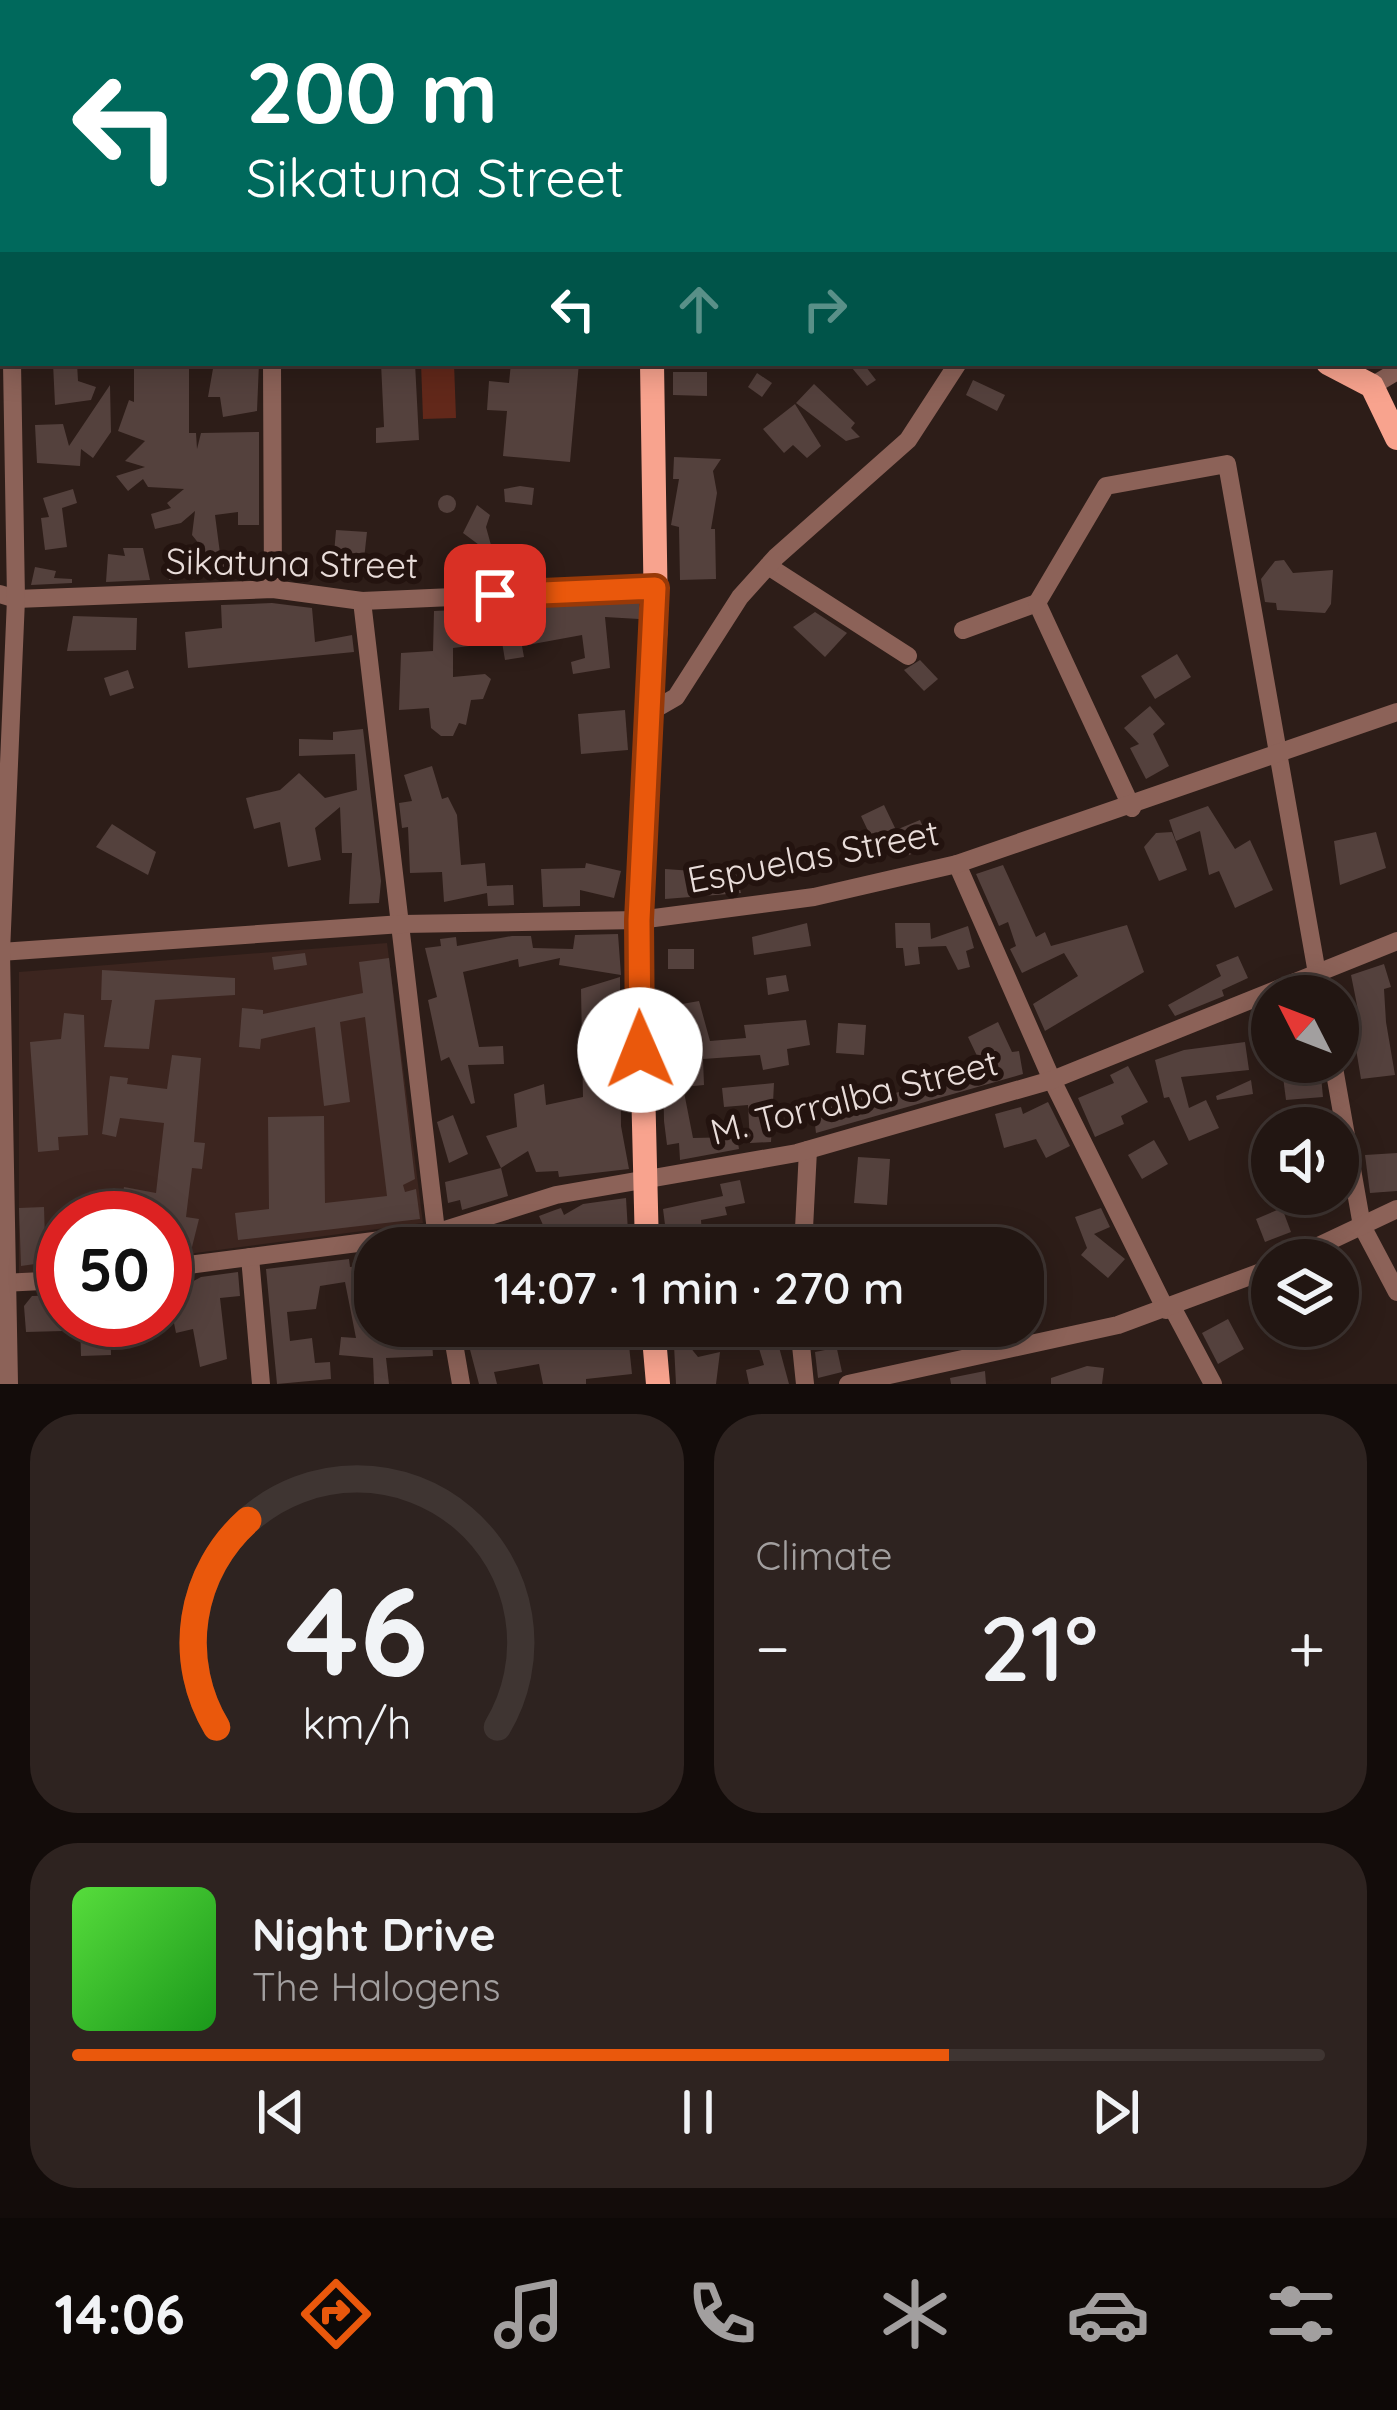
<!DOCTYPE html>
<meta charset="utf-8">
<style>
:root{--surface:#221612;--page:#2e2320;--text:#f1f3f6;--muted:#a29f9f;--line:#3f3532;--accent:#ea580c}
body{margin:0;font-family:Quicksand,sans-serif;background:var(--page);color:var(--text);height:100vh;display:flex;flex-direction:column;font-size:45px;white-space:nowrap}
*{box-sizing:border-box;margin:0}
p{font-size:39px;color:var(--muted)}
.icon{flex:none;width:66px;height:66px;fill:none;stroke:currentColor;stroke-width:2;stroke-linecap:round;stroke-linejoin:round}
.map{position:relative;height:1384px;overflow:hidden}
.sheet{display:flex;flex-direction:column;gap:30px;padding:30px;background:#130c0a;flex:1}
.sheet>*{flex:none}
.guide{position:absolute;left:0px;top:0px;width:1398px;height:366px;box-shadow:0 6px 30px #0003,0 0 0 3px var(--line);background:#00695c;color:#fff;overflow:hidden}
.needle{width:78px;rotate:312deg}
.fabs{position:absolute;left:1251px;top:975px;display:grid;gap:24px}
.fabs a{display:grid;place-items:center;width:108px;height:108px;border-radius:50%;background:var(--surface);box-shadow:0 6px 30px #0003,0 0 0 3px var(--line);font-size:60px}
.speed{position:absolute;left:36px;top:1191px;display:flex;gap:24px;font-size:60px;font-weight:700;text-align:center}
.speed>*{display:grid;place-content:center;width:156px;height:156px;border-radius:50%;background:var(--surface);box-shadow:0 6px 30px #0003,0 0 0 3px var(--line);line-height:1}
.speed .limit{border:18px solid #d22;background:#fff;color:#111}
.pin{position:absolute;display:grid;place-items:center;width:102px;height:102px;color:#fff;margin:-51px;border-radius:24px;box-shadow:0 6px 18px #0006}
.me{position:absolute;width:132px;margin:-66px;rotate:359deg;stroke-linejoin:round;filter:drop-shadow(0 0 9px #0008)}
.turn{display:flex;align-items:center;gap:42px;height:252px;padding:0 48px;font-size:54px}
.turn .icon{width:156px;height:156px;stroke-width:2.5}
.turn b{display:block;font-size:84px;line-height:102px}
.lanes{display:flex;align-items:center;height:114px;padding:0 48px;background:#0003;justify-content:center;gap:60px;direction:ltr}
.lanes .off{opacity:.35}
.big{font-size:90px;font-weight:600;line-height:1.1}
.sheet .widget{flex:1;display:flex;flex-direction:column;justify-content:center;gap:18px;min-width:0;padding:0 42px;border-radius:48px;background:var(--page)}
.sheet .dial{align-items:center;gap:0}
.dial svg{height:312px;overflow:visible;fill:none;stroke:var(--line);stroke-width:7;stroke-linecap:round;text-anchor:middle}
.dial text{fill:var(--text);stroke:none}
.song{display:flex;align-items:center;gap:36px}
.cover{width:144px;height:144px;border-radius:18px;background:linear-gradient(135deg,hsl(110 70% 55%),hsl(120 70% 35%))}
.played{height:12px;border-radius:6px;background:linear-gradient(90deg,var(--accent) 70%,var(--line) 70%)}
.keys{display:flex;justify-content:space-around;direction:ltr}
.heat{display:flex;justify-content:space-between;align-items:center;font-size:66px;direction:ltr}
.sheet .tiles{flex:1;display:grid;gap:30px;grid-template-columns:1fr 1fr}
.widget:last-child{grid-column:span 2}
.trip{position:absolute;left:354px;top:1227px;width:690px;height:120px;border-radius:48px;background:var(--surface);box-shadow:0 6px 30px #0003,0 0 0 3px var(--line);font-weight:600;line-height:120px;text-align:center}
.tab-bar{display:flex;height:192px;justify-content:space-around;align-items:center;background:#0e0907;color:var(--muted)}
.tab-bar .icon{width:84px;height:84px}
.tab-bar .on{color:var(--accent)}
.tab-bar b{font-size:54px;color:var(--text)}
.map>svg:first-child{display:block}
.built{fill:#3c251f}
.green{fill:#62281a}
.building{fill:#54413d}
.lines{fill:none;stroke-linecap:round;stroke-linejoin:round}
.minor{stroke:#8c6258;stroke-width:18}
.major{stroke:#f8a38e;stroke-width:24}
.route-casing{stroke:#983908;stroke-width:30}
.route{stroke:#ea580c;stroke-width:21}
.labels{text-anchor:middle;stroke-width:12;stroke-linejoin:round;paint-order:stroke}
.street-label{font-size:36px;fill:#e9ddda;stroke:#23130f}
</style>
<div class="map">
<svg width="1397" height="1384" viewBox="0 0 1397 1384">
<rect width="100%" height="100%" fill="#2d1d18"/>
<polygon class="built" points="387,943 423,1223 165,1257 165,1218 63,1218 63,1271 19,1277 19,972"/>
<polygon class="green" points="421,363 454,363 456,418 423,419"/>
<g class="building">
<polygon points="53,363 77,363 78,381 96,387 91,400 55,405"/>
<polygon points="153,363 189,363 189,433 196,433 197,449 201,433 259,432 259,525 238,525 238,512 215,515 221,561 244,563 242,577 214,574 169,580 170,549 204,550 192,535 195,511 181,523 155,529 151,514 171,508 167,503 184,489 148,487 143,479 128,491 116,476 145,467 125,461 145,441 118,431 129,400 134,402 134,367"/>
<polygon points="214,363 244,367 244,363 259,363 257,411 223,417 220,397 208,397"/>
<polygon points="381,363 415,363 419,440 376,443 376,428 384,427"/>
<polygon points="511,363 579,363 570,462 503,456 507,411 487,410 489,381 509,383"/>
<polygon points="866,367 876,380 867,386 852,368"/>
<polygon points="673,372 707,372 707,396 673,395"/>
<polygon points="757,373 772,383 762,397 748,387"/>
<polygon points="973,380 1005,395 997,411 966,395"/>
<polygon points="814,384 855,423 851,428 860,437 846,441 796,403"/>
<polygon points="110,385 111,432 93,458 81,449 80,466 37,463 35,425 63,424 69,446"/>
<polygon points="795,404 821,446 807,458 793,445 784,453 763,429"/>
<polygon points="674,457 721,459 713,471 717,493 711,529 715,529 716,579 680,580 679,527 671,525 679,479 673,479"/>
<polygon points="520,486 534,488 532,505 505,502 504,489"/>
<polygon points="73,489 77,503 62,508 67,547 45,550 41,518 49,517 43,498"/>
<circle cx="447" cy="504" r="9"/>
<polygon points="477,505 490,515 486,527 494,556 463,533"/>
<polygon points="336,530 367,532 363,568 333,566"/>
<polygon points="123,548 143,548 150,580 106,582 108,554 125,556"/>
<polygon points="1284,560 1293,573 1333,570 1331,604 1325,613 1277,610 1276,603 1265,602 1261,579 1275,561"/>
<polygon points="35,567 56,571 54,578 72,579 72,583 31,585"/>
<polygon points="639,602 639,619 605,617 610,668 573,674 571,662 585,658 582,635 522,646 524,657 505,660 502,642 453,648 453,677 485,674 491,679 483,699 471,700 466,725 459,723 453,736 441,736 431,728 429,708 399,710 401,653 433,651 434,611"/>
<polygon points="272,603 312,608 315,642 352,635 354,652 188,668 185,632 222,628 221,605"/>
<polygon points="815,612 847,633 825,657 793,627"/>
<polygon points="73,616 137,618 136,650 67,651"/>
<polygon points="1177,654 1191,677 1155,699 1141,676"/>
<polygon points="920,660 938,679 924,691 904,670"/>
<polygon points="128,670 134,688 110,696 104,678"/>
<polygon points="1150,706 1165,724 1153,734 1169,766 1146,779 1130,748 1139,744 1124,728"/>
<polygon points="625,710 628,750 581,754 578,714"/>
<polygon points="363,729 381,881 379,903 349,904 352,853 342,853 340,807 315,828 321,860 288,867 280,822 254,829 246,798 280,790 299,773 325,798 357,790 355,754 299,756 299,739 333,740 333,732"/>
<polygon points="432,766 442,799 448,797 457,815 461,865 485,863 487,886 513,885 514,905 488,906 487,893 444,902 442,872 410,873 408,827 402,828 399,803 412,801 404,775"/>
<polygon points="884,805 896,830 920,820 931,846 909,855 903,842 879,854 861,816"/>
<polygon points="1208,806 1235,849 1250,840 1273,890 1235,908 1219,871 1209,875 1200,831 1176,841 1169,820"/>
<polygon points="112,824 156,852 148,875 96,847"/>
<polygon points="1172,832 1187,870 1159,881 1144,847 1156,833"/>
<polygon points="1376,832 1386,868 1340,885 1334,841"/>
<polygon points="586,863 621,871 614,898 580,890 580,906 543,907 541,869 585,868"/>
<polygon points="1003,865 1036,937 1045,932 1051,946 1127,925 1144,972 1045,1031 1033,1004 1078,976 1064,953 1022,973 1010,949 1016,946 1008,922 999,926 976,874"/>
<polygon points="665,869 736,874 741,893 665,899"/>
<polygon points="807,923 811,946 754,955 752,937"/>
<polygon points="895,923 930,923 931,939 968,926 974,948 966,951 970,967 958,970 946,946 918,947 920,964 905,966 903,948 896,948"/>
<polygon points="618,934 621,975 559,965 560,958 519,967 518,959 463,972 479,1047 503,1046 504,1064 468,1065 475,1103 471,1104 449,1057 441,1061 428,1000 437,997 425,948 441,946 440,939 456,937 457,946 512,936 531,936 533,948 573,949 575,935"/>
<rect x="668" y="949" width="26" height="20"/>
<polygon points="305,953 307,965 274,970 272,957"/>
<polygon points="1238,956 1248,978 1222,990 1224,996 1175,1016 1168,1005 1221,976 1216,965"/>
<polygon points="389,958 415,1179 403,1185 405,1192 416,1189 420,1219 238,1240 235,1213 269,1209 268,1117 324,1116 325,1203 387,1196 365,1017 340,1022 350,1102 324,1106 315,1027 261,1039 260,1049 239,1047 242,1008 263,1010 263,1014 363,993 359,962"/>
<polygon points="1384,964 1391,987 1384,989 1386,1022 1395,1075 1361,1079 1353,1031 1362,1030 1351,975"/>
<polygon points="102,970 235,978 235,995 155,1000 149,1049 104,1047 112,1000 101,1000"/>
<polygon points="786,975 789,991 768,995 766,978"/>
<polygon points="620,977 621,1126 629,1169 559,1177 558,1171 536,1172 528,1151 501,1168 486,1136 517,1127 514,1094 544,1084 546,1105 583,1097 581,989"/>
<polygon points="699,1001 710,1041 746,1038 744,1025 806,1020 810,1045 787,1049 789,1065 763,1070 760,1055 703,1059 704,1085 683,1087 693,1138 737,1137 739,1149 680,1160 679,1143 667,1145 664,1121 663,1062 679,1060 665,1007"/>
<polygon points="64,1013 84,1015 88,1135 58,1137 59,1150 38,1152 30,1042 61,1039"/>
<polygon points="998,1022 1012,1052 1019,1051 1023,1074 816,1133 813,1109 853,1104 850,1091 876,1084 880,1097 922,1086 922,1078 949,1078 947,1069 979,1060 968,1037"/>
<polygon points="838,1023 866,1025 864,1055 836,1053"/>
<polygon points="1245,1042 1249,1070 1181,1077 1189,1108 1206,1100 1219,1128 1189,1141 1169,1097 1164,1098 1155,1060 1184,1050"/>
<polygon points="172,1055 201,1058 194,1142 205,1143 202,1169 192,1168 186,1217 199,1219 191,1251 165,1248 165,1218 120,1207 124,1187 156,1193 164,1123 120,1118 116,1137 102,1134 110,1076 128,1078 127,1084 167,1089"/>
<polygon points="1128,1066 1148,1102 1121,1116 1124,1124 1095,1137 1078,1098 1114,1083 1110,1075"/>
<polygon points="1320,1066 1323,1097 1286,1100 1282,1069"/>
<polygon points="1251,1080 1253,1094 1217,1100 1216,1096"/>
<polygon points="774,1083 771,1142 750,1143 748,1105 724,1107 722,1088"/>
<polygon points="1048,1102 1070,1146 1046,1158 1036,1139 1004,1148 995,1114 1021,1107 1023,1114"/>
<polygon points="453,1115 468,1154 449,1163 437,1122"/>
<polygon points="1154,1140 1168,1164 1142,1179 1128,1155"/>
<polygon points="1397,1153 1397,1191 1370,1193 1365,1155"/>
<polygon points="858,1157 890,1159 887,1205 854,1203"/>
<polygon points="501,1168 508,1196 462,1210 460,1200 448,1203 445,1182"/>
<polygon points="740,1180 745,1203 725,1207 727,1215 701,1220 703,1248 668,1248 663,1209 723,1196 720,1184"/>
<polygon points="626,1198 629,1248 576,1248 575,1233 540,1248 478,1248 478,1242 543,1225 539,1216 555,1210 561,1208 564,1215 583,1204"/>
<polygon points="44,1207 45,1241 63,1238 63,1260 21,1266 19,1208"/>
<polygon points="1101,1208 1110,1227 1094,1234 1125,1259 1108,1278 1081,1255 1087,1248 1075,1217"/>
<polygon points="1282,1208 1291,1232 1265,1242 1256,1219"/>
<polygon points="349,1259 350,1267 367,1265 369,1279 375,1278 375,1326 431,1326 433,1356 386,1358 389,1384 374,1384 373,1358 339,1355 341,1337 356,1338 345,1282 320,1286 316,1309 287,1312 290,1341 312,1338 315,1363 330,1362 331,1379 277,1384 266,1269"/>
<polygon points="238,1272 240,1296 220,1298 227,1359 200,1367 193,1329 176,1333 173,1318 165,1319 165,1297 190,1291 188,1284 201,1277"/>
<polygon points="63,1295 63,1331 26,1332 24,1306 32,1296"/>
<polygon points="1228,1319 1244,1349 1218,1364 1202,1333"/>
<polygon points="80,1320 110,1320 111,1355 81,1356"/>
<polygon points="537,1326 576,1326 577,1332 627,1326 632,1374 586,1379 586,1384 543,1384 539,1364 494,1372 497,1384 479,1384 468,1342"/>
<polygon points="673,1326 698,1357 720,1352 716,1384 676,1384"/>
<polygon points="828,1326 943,1326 943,1332 861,1349 860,1343 835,1340 842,1372 818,1378 815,1352 825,1350"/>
<polygon points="776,1336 789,1384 749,1384 746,1370 764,1365 757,1342"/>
<polygon points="1087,1366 1104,1368 1102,1384 1051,1384 1051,1378"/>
<polygon points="985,1371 986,1384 951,1384 950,1378"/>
</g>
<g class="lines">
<g class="minor">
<polyline points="234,0 234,3"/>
<polyline points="1188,3 1190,0"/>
<polyline points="0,260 3,271"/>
<polyline points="272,363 273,589"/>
<polyline points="1372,386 1397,371"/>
<polyline points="768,566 908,656"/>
<polyline points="0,594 16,599 273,589 362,601 655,588"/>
<polyline points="362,601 438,1248"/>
<polyline points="963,630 1037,603"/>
<polyline points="650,712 676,697 740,597 776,557 908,440 958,363"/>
<polyline points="1132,808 1037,603 1106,486 1227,464 1321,996"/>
<polyline points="957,864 1052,1080 1166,1310"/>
<polyline points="0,952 402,924 639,920 814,897 957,864 1397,712"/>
<polyline points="1333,1062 1362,1226 1397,1292"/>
<polyline points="803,1248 808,1150"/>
<polyline points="250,1257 261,1384"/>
<polyline points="1289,1260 1397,1209"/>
<polyline points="165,1268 435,1233 556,1195 797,1153 1052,1080 1397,941"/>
<polyline points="2,1283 63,1280"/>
<polyline points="1172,1307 1213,1384"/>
<polyline points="451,1326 461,1384"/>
<polyline points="799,1326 805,1384"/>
<polyline points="9,1384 1,952 16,599 12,363"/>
<polyline points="848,1384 1118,1325 1272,1268"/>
</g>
<g class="major">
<polyline points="650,0 650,3"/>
<polyline points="0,287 3,286"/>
<polyline points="1328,363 1372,386 1397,438"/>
<polyline points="647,1248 639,920 656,620 652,363"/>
<polyline points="653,1326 658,1384"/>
</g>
</g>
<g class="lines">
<g class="route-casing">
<polyline id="route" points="495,595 655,588 639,920 640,1050"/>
</g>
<use href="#route" class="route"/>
</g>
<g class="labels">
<g class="street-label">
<text transform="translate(292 563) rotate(1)" y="13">Sikatuna Street</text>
<text transform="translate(813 856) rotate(-11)" y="13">Espuelas Street</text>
<text transform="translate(854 1097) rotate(-14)" y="13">M. Torralba Street</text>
</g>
</g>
</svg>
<div class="fabs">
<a><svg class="needle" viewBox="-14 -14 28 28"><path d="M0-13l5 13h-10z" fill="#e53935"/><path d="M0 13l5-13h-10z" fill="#a29f9f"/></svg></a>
<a><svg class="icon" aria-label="sound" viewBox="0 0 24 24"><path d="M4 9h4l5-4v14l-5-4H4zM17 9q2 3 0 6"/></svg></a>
<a><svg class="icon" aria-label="layers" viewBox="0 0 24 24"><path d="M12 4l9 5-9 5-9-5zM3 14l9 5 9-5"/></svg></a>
</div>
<div class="speed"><div class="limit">50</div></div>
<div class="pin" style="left:495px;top:595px;background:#d93025"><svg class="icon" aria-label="arrive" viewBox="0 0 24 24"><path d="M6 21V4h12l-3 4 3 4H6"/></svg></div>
<svg class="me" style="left:640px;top:1050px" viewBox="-20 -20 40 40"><circle r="19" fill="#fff"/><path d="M0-13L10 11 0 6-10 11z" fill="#ea580c"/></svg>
<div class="trip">14:07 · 1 min · 270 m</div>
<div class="guide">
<div class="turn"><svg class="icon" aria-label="left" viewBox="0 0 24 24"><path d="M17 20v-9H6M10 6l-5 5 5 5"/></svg><div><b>200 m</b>Sikatuna Street</div></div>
<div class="lanes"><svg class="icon" aria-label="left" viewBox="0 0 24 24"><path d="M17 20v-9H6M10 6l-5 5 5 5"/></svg><svg class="icon off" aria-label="ahead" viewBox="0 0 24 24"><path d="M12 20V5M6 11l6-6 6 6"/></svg><svg class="icon off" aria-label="right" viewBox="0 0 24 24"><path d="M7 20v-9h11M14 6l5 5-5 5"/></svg></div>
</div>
</div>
<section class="sheet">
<div class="tiles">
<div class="widget dial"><svg viewBox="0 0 100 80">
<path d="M14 69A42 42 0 1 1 86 69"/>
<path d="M14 69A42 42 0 0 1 22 16" stroke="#ea580c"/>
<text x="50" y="56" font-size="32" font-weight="700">46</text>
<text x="50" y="72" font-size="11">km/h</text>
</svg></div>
<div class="widget"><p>Climate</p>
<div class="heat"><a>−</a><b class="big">21°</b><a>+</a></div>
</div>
<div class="widget">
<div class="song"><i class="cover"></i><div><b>Night Drive</b><p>The Halogens</p></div></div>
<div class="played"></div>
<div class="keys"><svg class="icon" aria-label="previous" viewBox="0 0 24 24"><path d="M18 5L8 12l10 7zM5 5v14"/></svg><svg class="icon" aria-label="pause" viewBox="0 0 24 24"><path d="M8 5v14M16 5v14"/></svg><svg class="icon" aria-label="next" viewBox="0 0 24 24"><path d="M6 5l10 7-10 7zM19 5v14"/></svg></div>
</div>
</div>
</section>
<nav class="tab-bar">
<b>14:06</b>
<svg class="icon on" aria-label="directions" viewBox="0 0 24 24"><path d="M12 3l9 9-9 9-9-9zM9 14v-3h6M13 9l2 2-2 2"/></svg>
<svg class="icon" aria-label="music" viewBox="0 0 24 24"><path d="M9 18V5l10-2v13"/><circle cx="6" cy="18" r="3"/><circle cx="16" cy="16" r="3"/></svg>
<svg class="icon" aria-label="phone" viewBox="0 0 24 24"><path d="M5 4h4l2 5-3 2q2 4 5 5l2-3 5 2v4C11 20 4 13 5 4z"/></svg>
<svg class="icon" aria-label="climate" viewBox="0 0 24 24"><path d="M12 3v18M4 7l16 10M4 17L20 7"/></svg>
<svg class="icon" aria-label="car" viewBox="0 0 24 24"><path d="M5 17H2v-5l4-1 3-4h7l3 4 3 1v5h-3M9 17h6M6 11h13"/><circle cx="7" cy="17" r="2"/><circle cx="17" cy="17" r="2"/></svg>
<svg class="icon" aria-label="filters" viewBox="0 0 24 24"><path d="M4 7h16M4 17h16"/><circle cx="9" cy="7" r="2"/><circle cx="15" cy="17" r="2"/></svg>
</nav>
